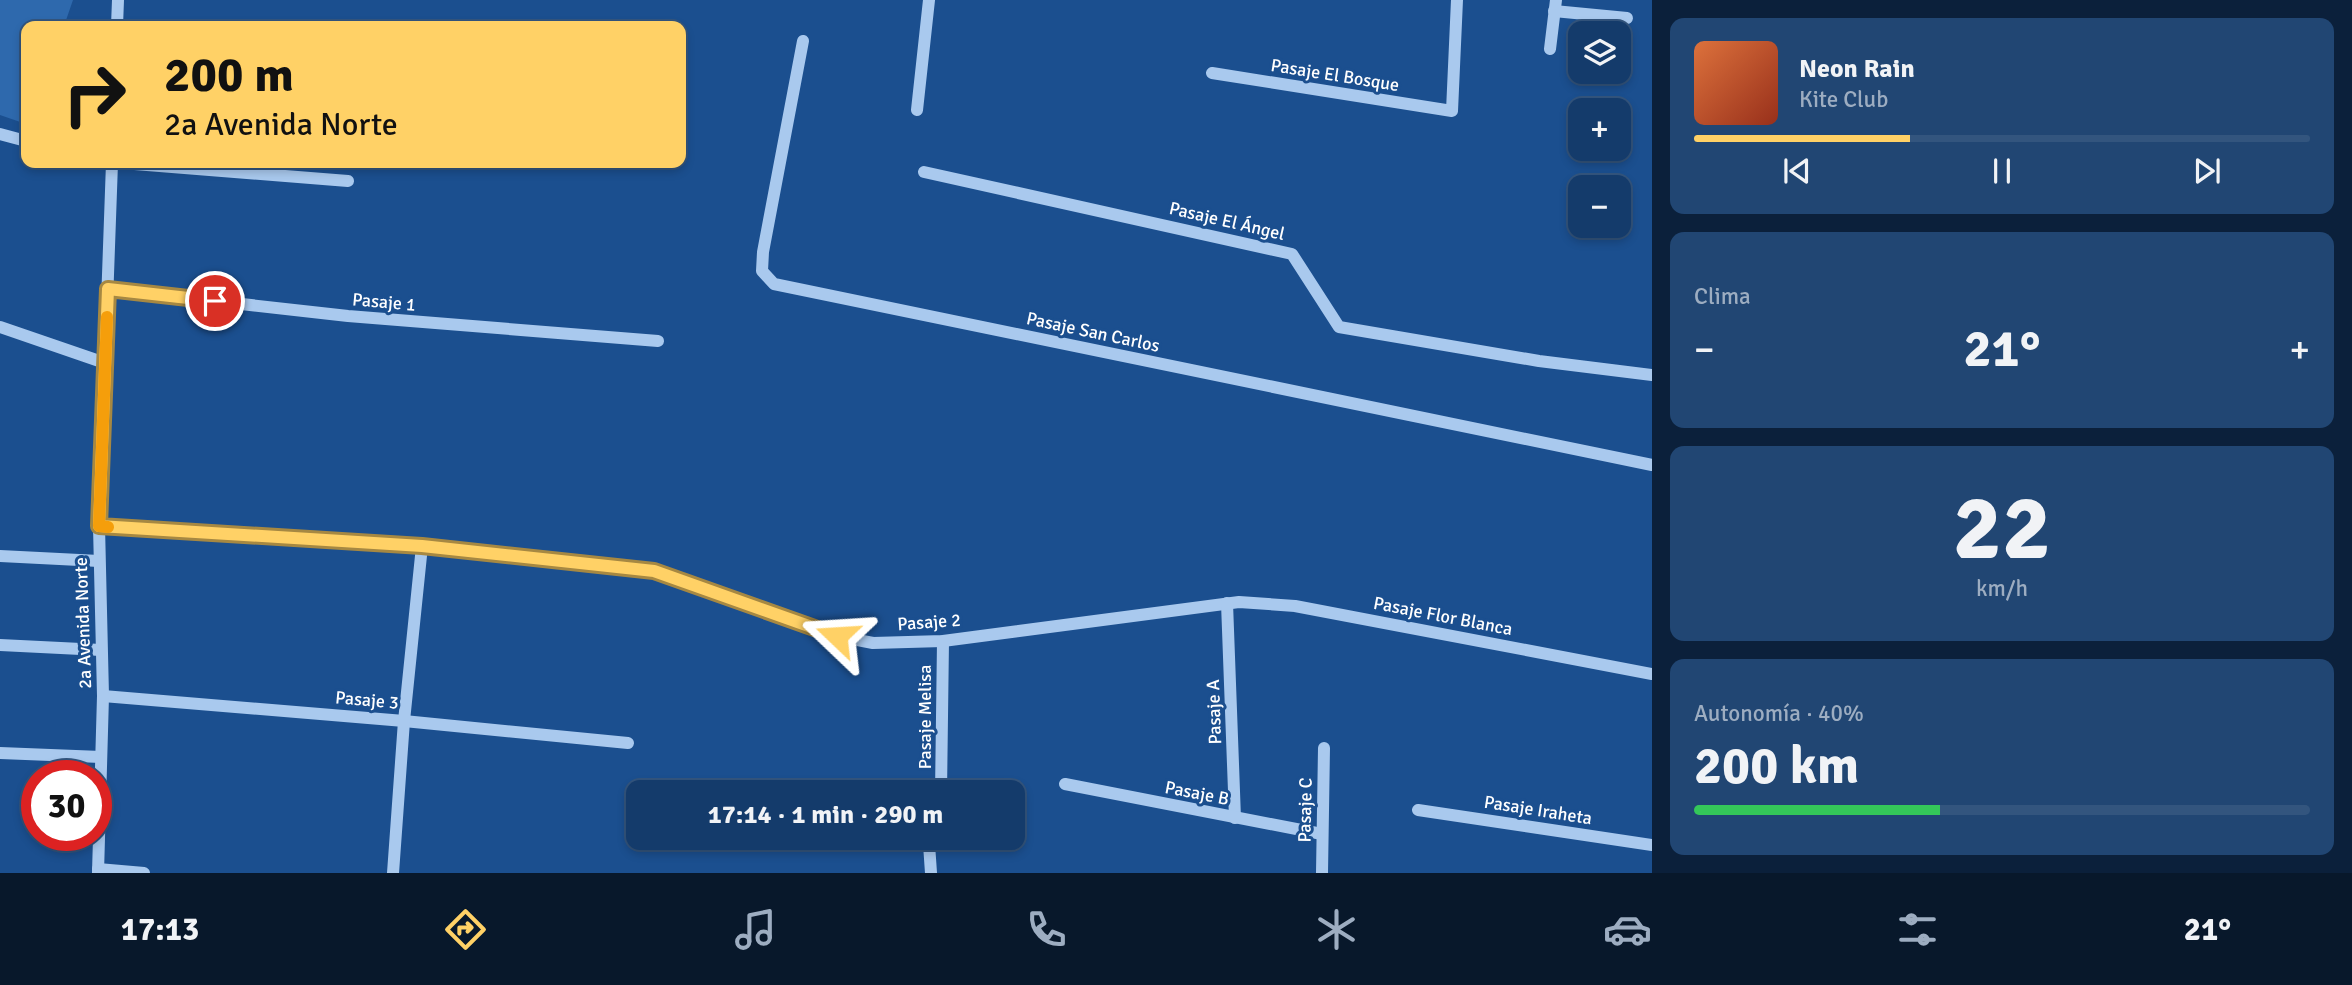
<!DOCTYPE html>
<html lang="es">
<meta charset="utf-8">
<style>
:root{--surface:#143b6b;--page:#214673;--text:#f1f3f6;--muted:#9dadc1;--line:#33557e;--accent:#ffd166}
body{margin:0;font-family:Signika,sans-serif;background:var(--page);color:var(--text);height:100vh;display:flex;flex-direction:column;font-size:26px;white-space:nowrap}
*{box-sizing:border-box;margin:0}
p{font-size:23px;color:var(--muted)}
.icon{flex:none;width:38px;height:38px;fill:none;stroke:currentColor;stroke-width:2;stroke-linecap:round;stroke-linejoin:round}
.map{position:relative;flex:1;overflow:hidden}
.sheet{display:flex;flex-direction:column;gap:18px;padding:18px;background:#0b203b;width:700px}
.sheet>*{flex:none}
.guide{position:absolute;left:21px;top:21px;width:665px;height:147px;border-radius:14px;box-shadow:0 4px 10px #0003,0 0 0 2px var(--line);background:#ffd166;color:#111;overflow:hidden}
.controls{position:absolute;left:1568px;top:21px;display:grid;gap:14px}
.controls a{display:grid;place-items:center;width:63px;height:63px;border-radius:14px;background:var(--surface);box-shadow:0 4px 10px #0003,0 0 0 2px var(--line);font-size:35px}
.speed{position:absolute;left:21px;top:760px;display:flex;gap:14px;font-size:35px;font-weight:700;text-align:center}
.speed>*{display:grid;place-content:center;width:91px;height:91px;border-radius:50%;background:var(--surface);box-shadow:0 4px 10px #0003,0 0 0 2px var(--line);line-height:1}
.speed .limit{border:10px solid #d22;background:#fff;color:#111}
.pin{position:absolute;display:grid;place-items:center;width:60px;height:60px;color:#fff;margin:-30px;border:4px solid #fff;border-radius:50%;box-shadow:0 2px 7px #0007}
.me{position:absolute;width:77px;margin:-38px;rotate:290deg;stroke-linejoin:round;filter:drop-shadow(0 0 5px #0008)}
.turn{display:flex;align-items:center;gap:24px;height:147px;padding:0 28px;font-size:32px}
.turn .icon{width:91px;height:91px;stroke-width:2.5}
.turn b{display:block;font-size:49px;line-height:60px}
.big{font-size:52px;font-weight:700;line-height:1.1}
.sheet .tile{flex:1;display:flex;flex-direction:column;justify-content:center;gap:10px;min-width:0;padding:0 24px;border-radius:14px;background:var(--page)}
.sheet .dial{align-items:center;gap:0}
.dial b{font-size:91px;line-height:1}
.song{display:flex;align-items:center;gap:21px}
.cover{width:84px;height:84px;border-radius:10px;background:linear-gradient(135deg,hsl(20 70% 55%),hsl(10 70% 35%))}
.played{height:7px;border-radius:4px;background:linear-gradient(90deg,var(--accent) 35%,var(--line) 35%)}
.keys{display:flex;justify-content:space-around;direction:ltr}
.heat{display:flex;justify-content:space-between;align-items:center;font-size:38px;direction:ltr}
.charge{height:10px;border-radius:5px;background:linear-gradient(90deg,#34c759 40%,var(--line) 0)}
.trip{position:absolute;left:626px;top:780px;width:399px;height:70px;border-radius:14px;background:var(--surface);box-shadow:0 4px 10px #0003,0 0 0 2px var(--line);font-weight:700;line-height:70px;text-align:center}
.dock{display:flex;height:112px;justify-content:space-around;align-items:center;background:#08182b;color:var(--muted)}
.dock .icon{width:49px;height:49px}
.dock .selected{color:var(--accent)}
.dock b{font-size:32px;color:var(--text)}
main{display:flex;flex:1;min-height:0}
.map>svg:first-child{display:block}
.green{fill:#2e69ad}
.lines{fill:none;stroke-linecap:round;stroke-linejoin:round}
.minor{stroke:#a9c9ee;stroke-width:12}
.route-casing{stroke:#a68842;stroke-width:18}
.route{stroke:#ffd166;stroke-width:12}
.slow{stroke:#f59e0b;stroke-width:12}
.labels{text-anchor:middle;stroke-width:6;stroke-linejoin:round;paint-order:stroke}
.street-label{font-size:18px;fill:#fff;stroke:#1b4f8f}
</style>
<main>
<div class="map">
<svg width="1652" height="873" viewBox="0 0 1652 873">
<rect width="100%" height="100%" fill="#1b4f8f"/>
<polygon class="green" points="0,0 73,0 64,26 26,26 26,124 0,115"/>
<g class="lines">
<g class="minor">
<polyline points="1554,11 1627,18"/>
<polyline points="117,26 118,0"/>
<polyline points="803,41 763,252 762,271 774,284 1652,465"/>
<polyline points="1550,49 1556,0"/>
<polyline points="1212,73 1452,111 1457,0"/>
<polyline points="917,110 929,0"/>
<polyline points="0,134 26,141"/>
<polyline points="122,163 348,181"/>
<polyline points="924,172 1292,254 1339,327 1539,361 1652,375"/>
<polyline points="108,289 348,316 658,341"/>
<polyline points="0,327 105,363"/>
<polyline points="99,526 422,546 654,571 837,636 873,643 943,641 1239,602 1295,606 1652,674"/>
<polyline points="0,556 99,561"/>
<polyline points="1227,603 1235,818"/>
<polyline points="0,645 101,650"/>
<polyline points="103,696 404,721 628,743"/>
<polyline points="0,753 101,757"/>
<polyline points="1065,784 1322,834"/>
<polyline points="941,793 943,641"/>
<polyline points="1418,810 1652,845"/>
<polyline points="98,869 144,873"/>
<polyline points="98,873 103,696 99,526 112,163"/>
<polyline points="393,873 404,721 422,546"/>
<polyline points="931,873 929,844 931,838"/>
<polyline points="1322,873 1324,748"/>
</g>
</g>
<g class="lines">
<g class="route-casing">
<polyline id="route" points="215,301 108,289 99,526 422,546 654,571 837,636"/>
</g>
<use href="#route" class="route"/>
<polyline class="slow" points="107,317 99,526 108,527"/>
</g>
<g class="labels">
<g class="street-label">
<text transform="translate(1335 75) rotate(9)" y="6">Pasaje El Bosque</text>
<text transform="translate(1227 221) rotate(13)" y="6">Pasaje El Ángel</text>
<text transform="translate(384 302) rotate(5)" y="6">Pasaje 1</text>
<text transform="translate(1093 332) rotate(12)" y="6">Pasaje San Carlos</text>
<text transform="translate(1443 616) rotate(11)" y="6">Pasaje Flor Blanca</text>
<text transform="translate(929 622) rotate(-4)" y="6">Pasaje 2</text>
<text transform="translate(83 623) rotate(-92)" y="6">2a Avenida Norte</text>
<text transform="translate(367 700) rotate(5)" y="6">Pasaje 3</text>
<text transform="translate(1214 712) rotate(-92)" y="6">Pasaje A</text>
<text transform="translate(925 717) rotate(-90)" y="6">Pasaje Melisa</text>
<text transform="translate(1197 793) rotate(11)" y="6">Pasaje B</text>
<text transform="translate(1305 810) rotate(-89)" y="6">Pasaje C</text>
<text transform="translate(1538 810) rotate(9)" y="6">Pasaje Iraheta</text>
</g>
</g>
</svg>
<div class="controls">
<a><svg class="icon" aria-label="layers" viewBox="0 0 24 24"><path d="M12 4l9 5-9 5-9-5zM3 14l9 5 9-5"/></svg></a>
<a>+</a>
<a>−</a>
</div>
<div class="speed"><div class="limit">30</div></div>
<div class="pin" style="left:215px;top:301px;background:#d93025"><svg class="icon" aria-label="arrive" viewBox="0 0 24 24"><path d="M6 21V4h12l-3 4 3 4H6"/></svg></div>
<svg class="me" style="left:837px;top:636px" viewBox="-20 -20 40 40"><path d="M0-17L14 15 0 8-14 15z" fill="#ffd166" stroke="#fff" stroke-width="4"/></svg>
<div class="trip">17:14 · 1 min · 290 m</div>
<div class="guide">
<div class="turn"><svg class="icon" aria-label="right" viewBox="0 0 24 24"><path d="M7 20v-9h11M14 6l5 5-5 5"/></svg><div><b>200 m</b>2a Avenida Norte</div></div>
</div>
</div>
<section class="sheet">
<div class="tile">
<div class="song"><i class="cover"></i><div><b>Neon Rain</b><p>Kite Club</p></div></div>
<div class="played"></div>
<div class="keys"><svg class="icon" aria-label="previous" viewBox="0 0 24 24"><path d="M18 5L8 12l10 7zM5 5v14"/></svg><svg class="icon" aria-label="pause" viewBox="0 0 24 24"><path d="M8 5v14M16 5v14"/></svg><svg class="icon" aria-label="next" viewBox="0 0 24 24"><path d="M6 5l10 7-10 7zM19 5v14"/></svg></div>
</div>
<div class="tile"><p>Clima</p>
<div class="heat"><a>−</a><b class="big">21°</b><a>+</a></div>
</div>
<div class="tile dial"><b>22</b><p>km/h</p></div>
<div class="tile"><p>Autonomía · 40%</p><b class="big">200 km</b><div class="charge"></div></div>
</section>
</main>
<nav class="dock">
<b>17:13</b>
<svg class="icon selected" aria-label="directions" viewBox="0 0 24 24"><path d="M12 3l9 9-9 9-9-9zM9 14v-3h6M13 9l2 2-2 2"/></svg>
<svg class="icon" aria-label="music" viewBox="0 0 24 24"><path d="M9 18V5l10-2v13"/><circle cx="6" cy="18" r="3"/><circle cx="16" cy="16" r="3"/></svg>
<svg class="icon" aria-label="phone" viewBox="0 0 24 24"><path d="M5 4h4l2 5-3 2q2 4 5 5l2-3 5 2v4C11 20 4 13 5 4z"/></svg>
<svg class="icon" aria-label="climate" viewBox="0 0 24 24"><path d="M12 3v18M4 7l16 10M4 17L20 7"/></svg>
<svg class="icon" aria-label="car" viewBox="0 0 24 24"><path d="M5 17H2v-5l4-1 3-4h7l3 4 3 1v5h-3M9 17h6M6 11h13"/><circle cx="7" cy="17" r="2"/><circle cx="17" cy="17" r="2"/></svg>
<svg class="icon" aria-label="filters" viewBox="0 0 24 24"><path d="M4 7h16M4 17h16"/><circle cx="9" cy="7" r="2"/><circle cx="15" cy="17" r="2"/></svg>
<b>21°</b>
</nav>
